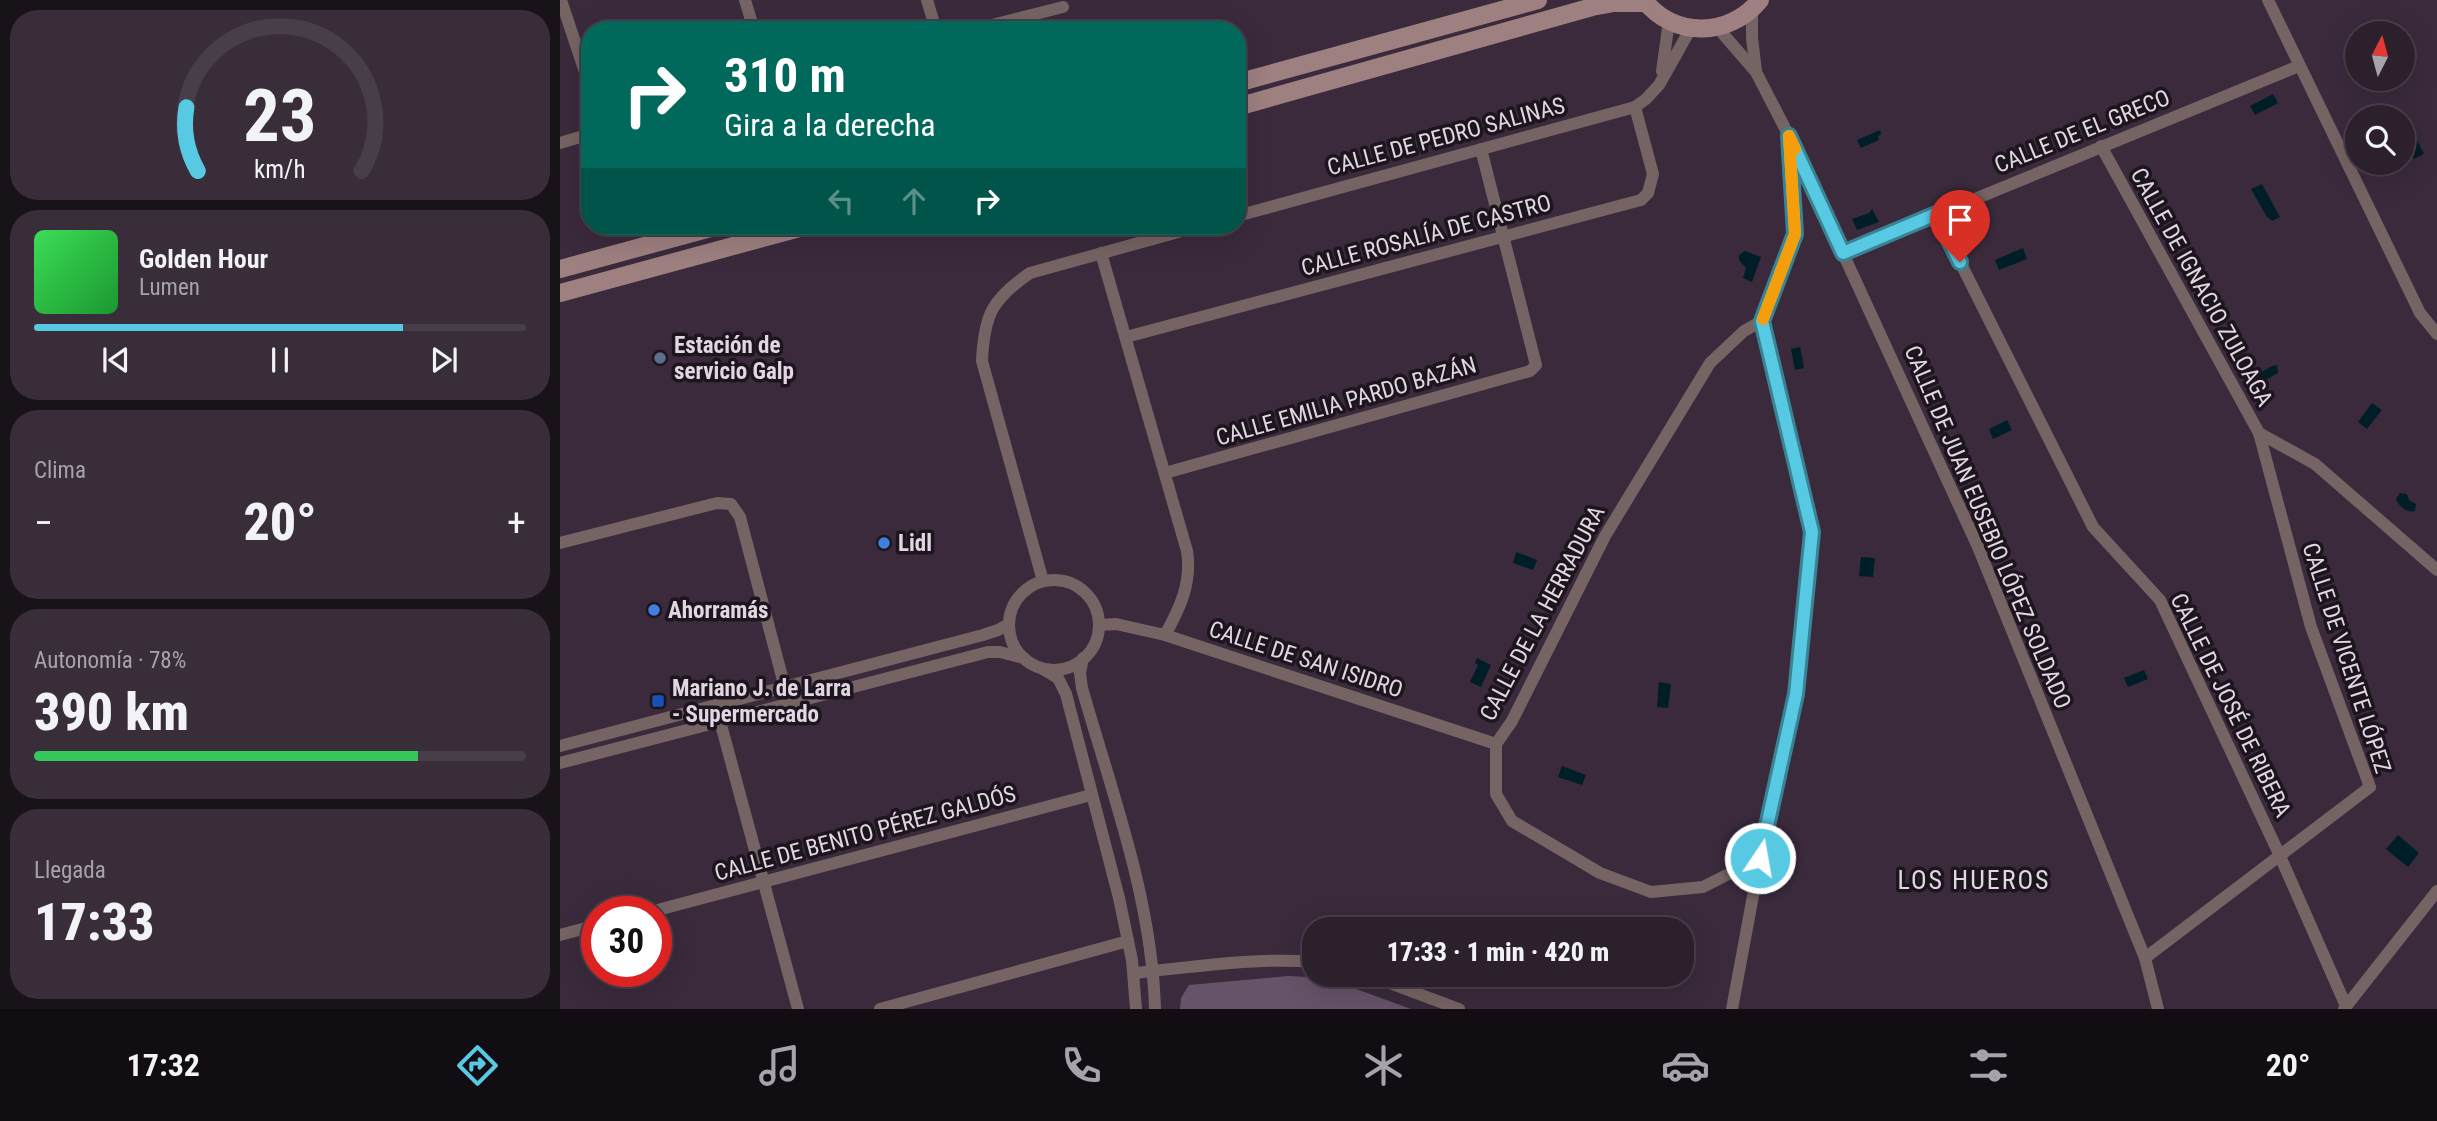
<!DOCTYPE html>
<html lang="es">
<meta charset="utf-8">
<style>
:root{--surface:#2c202d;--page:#382d39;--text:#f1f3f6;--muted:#a6a3aa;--line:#483e49;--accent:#58c9e3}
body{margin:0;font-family:"Roboto Condensed",sans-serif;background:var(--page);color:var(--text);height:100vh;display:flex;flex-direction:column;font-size:26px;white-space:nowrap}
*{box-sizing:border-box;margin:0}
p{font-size:23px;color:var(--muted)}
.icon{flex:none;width:38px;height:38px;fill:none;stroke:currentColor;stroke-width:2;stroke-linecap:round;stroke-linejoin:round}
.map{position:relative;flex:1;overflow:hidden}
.drawer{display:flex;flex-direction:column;gap:10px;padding:10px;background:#181219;width:560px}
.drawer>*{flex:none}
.hud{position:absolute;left:21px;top:21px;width:665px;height:214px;border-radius:28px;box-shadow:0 7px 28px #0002,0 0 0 2px var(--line);background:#00695c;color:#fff;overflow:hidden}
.needle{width:46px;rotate:6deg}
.buttons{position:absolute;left:1785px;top:21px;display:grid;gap:14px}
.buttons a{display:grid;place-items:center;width:70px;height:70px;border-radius:50%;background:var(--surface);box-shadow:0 7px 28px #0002,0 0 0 2px var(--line);font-size:35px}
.speed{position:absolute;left:21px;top:896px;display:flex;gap:14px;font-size:35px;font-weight:700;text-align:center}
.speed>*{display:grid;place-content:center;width:91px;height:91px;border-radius:50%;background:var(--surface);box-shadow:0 7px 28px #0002,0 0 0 2px var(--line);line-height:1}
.speed .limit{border:10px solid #d22;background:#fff;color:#111}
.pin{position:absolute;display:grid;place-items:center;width:60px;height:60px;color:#fff;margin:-72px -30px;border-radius:50% 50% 50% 0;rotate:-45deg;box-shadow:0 0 7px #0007}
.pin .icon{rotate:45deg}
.me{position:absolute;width:77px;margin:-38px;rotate:12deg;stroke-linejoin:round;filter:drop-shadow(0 0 5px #0008)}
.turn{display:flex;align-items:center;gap:24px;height:147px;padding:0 28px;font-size:32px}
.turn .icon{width:91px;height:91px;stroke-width:2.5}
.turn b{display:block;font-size:49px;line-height:60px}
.lanes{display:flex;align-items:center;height:66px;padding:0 28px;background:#0003;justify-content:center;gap:35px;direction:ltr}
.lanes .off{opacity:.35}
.big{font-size:52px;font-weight:800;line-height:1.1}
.drawer .tile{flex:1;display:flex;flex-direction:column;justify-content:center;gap:10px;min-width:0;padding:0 24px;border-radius:28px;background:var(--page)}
.drawer .dial{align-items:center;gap:0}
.dial svg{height:182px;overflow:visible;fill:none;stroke:var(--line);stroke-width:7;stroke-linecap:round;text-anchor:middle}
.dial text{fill:var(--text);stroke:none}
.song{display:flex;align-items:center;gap:21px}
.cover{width:84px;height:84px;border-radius:10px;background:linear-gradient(135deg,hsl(130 70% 55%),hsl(130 70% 35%))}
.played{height:7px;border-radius:4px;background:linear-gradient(90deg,var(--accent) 75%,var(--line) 75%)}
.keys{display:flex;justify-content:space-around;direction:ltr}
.heat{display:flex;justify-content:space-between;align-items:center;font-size:38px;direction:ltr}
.charge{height:10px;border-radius:5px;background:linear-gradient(90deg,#34c759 78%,var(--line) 0)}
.trip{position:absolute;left:742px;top:917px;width:392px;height:70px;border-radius:28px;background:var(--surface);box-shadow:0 7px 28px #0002,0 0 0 2px var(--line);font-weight:800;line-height:70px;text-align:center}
.menu{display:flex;height:112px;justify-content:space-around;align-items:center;background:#120d12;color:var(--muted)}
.menu .icon{width:49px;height:49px}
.menu .on{color:var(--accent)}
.menu b{font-size:32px;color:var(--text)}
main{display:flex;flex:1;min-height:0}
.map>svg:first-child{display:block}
.green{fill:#665269}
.water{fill:#001e28}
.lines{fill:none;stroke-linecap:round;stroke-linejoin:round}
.street{stroke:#766363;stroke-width:12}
.secondary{stroke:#9d807f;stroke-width:18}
.route-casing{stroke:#398394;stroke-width:18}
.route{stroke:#58c9e3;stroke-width:12}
.slow{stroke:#f59e0b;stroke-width:12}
.service-dot{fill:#5c6f8a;stroke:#1d151e;stroke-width:2.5}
.shop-dot{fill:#3f7fe0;stroke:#1d151e;stroke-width:2.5}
.transit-dot{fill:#1a4fb4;stroke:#1d151e;stroke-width:2.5}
.labels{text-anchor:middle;stroke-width:7;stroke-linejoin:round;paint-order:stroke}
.street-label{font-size:23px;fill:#e1d6e2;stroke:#1d151e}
.poi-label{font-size:23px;font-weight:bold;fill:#e1d6e2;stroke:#1d151e;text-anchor:start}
.quarter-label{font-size:26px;letter-spacing:2px;fill:#e1d6e2;stroke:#1d151e}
</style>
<main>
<section class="drawer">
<div class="tile dial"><svg viewBox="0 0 100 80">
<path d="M14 69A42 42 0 1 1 86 69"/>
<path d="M14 69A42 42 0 0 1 9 41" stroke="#58c9e3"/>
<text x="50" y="56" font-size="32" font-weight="700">23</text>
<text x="50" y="72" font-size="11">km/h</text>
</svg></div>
<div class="tile">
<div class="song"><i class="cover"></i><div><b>Golden Hour</b><p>Lumen</p></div></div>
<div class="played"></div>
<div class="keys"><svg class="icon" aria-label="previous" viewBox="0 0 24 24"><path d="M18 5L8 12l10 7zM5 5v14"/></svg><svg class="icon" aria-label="pause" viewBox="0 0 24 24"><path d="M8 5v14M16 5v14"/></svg><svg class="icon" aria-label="next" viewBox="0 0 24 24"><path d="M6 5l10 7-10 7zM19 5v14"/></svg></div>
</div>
<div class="tile"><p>Clima</p>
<div class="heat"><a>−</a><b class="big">20°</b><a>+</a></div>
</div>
<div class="tile"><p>Autonomía · 78%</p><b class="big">390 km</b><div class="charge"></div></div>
<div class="tile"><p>Llegada</p><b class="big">17:33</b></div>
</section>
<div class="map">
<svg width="1877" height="1009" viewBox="0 0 1877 1009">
<rect width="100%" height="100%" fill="#3a2a3c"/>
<polygon class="green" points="728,976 766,978 851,1009 620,1009 621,998 629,985"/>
<g class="water">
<polygon points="1713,94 1718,103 1695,115 1690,106"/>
<polygon points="1320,130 1321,134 1318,136 1319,140 1301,148 1297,140"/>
<polygon points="1853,132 1864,154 1854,159 1843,137"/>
<polygon points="1702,184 1720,217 1712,221 1707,217 1691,189"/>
<polygon points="1312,209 1319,222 1297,230 1292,219 1309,213"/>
<polygon points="1463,248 1467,259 1439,270 1435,260"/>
<polygon points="1185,251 1201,257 1192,282 1183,278 1186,268 1179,260 1179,255"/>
<polygon points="1240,347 1244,368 1235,370 1231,349"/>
<polygon points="1717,365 1718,373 1700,383 1696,375 1712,366"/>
<polygon points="1812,403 1822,410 1807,429 1798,422"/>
<polygon points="1447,420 1452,430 1433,439 1429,429"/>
<path d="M1840,493L1847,494L1849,500L1856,504L1855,511C1847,513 1839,507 1836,499Z"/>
<polygon points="956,552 977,560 973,570 953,563"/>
<polygon points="1301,557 1315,558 1313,577 1299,576"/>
<polygon points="917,658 931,665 921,687 910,682 918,665 915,663"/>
<polygon points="1584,670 1588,679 1568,687 1564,678"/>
<polygon points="1099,682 1111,684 1108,708 1097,707"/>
<polygon points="1002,766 1026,775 1022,785 998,777"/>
<polygon points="1838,835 1859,853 1848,867 1826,849"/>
</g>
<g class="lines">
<g class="street">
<polyline points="1,0 30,87"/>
<polyline points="185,0 194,30"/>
<polyline points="367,0 376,30"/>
<polyline points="1708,0 1860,313 1877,334"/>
<polyline points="1192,9 1192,38 1196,71"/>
<polyline points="1157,27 1196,72 1229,136 1418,547 1585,958 1598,1009"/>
<polyline points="412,30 503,7"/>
<polyline points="1102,71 1109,21"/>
<polyline points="0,143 30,134"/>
<polyline points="1541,146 1699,433 1755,464 1877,570"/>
<polyline points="1376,214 1533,527 1600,600 1720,856 1786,1006"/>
<polyline points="677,216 1075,107 1086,99 1099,85 1131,28"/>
<path d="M541,253L627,551C632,583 620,608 605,635"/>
<polyline points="1283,253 1739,66"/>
<polyline points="1202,321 1252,532 1236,694 1200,858 1143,887 1091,892 1040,873 952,821 936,794 936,744 952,721 1045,536 1150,363 1184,331 1202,321 1235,234 1229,136"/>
<polyline points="566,337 1081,200 1088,193 1093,174 1075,107"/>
<polyline points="605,473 970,371 976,365 921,149"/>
<polyline points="0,543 157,503 171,504 180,517 225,688"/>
<circle cx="494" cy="625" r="45"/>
<path d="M483,581L422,361C424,315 432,299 470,273L640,226"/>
<polyline points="540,625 556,624 605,635 936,744"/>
<path d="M523,658L520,673L522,688C552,793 592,899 595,1009"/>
<polyline points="483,669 498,678 506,694 559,898 572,960 576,1009"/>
<polyline points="160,721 238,1009"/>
<polyline points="0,746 423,635 438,630 449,624"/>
<polyline points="0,763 428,652 440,652 464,658"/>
<polyline points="90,912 531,795"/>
<polyline points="0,935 37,925"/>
<polyline points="1585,958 1810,787 1751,627 1699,433"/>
<path d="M574,973C634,967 694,957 754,962"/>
<polyline points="808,975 899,1009"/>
<polyline points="320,1009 568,941"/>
<polyline points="1172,1009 1200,858"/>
<polyline points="1784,1009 1877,891"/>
</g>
<g class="secondary">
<path d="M1084,0C1114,39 1170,37 1200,0"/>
<polyline points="677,83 978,0"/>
<polyline points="677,107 1032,7 1054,3 1086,3"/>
<polyline points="0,269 158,226"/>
<polyline points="0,293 247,226"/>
</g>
</g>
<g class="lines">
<g class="route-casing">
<polyline id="route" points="1200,858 1236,694 1252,532 1202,321 1235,234 1229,136 1283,253 1376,214 1400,262"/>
</g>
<use href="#route" class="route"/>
<polyline class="slow" points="1203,319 1235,234 1229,136 1235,149"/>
</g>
<circle class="service-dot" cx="100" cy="358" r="7"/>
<g class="shop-dot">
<circle cx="324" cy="543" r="7"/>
<circle cx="94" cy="610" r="7"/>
</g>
<rect class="transit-dot" x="91" y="694" width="14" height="14" rx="3.5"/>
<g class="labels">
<g class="street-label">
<text transform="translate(1522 131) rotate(-22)" y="8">CALLE DE EL GRECO</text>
<text transform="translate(886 136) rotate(-15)" y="8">CALLE DE PEDRO SALINAS</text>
<text transform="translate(866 235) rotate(-15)" y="8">CALLE ROSALÍA DE CASTRO</text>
<text transform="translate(1642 287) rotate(61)" y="8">CALLE DE IGNACIO ZULOAGA</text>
<text transform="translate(786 401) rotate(-16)" y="8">CALLE EMILIA PARDO BAZÁN</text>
<text transform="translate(1428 527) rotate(67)" y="8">CALLE DE JUAN EUSEBIO LÓPEZ SOLDADO</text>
<text transform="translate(982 613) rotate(-62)" y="8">CALLE DE LA HERRADURA</text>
<text transform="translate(1787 658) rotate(72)" y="8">CALLE DE VICENTE LÓPEZ</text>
<text transform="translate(746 659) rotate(18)" y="8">CALLE DE SAN ISIDRO</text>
<text transform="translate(1671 705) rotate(64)" y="8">CALLE DE JOSÉ DE RIBERA</text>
<text transform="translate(305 833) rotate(-15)" y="8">CALLE DE BENITO PÉREZ GALDÓS</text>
</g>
<g class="poi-label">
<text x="114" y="353">Estación de<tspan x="114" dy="26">servicio Galp</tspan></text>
<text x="338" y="551">Lidl</text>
<text x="108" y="618">Ahorramás</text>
<text x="112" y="696">Mariano J. de Larra<tspan x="112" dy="26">- Supermercado</tspan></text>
</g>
<g class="quarter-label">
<text x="1414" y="889">LOS HUEROS</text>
</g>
</g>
</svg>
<div class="buttons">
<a><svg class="needle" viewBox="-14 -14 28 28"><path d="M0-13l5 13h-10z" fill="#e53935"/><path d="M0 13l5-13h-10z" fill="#a6a3aa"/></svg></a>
<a><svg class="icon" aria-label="search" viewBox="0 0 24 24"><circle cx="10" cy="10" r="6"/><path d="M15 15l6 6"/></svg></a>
</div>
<div class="speed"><div class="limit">30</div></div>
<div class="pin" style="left:1400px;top:262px;background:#d93025"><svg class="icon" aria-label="arrive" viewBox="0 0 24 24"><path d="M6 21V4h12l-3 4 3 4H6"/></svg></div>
<svg class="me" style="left:1200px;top:858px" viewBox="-20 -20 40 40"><circle r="17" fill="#58c9e3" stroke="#fff" stroke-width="3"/><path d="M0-11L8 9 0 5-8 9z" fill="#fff"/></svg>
<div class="trip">17:33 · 1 min · 420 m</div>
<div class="hud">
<div class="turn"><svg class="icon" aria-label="right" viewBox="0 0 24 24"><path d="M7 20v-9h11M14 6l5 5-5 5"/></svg><div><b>310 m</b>Gira a la derecha</div></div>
<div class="lanes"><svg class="icon off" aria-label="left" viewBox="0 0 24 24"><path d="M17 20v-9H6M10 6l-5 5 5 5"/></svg><svg class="icon off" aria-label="ahead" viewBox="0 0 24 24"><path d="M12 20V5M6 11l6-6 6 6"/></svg><svg class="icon" aria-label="right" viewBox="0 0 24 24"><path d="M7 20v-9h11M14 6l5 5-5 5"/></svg></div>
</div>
</div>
</main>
<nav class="menu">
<b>17:32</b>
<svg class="icon on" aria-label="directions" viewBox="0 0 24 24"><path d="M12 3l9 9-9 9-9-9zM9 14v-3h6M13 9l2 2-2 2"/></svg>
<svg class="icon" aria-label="music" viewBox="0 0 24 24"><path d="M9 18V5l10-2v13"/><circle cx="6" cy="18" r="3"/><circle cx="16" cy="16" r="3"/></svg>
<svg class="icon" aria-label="phone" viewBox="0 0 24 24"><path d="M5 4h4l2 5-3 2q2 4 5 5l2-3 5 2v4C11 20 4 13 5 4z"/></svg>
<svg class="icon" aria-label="climate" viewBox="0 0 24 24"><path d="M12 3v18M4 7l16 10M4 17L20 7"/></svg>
<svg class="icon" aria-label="car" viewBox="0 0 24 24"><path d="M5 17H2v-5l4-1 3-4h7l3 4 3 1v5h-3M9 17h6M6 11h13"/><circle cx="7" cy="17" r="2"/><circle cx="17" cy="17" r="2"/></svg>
<svg class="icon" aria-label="filters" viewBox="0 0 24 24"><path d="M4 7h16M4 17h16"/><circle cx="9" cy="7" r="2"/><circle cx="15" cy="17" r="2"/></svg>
<b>20°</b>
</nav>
